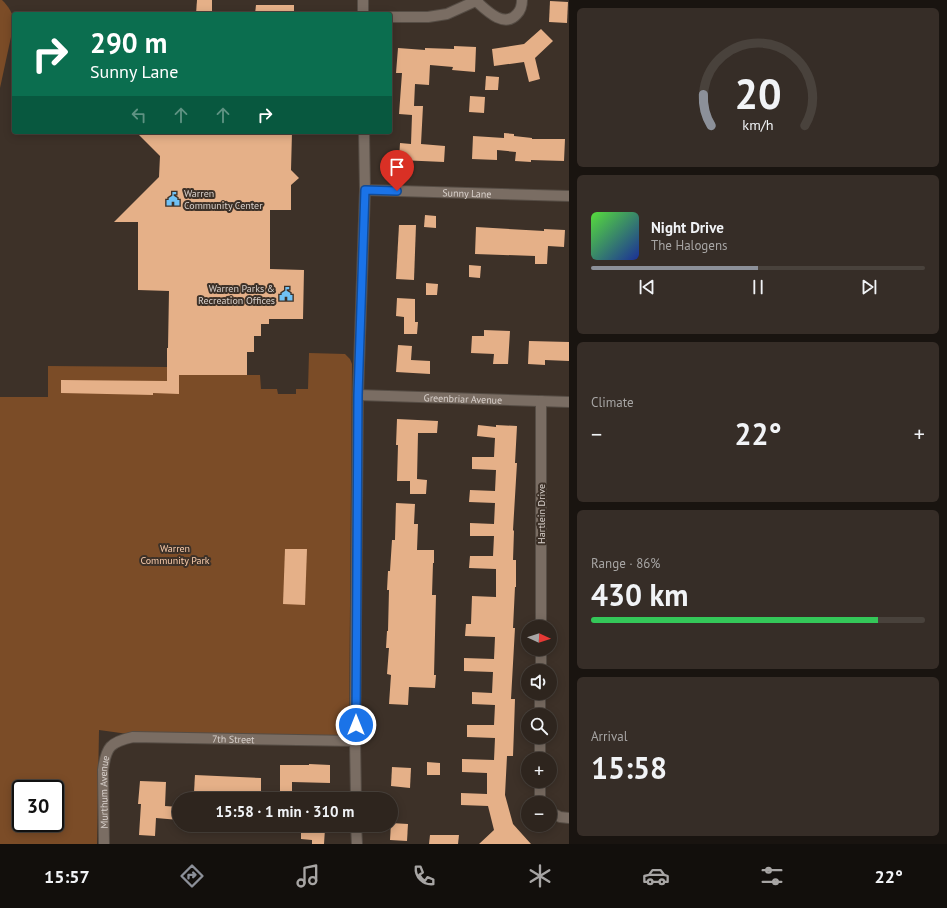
<!DOCTYPE html>
<meta charset="utf-8">
<style>
:root{--surface:#2e251e;--page:#362d27;--text:#f1f3f6;--muted:#a7a5a4;--line:#49423c;--accent:#8c9099}
body{margin:0;font-family:"PT Sans",sans-serif;background:var(--page);color:var(--text);height:100vh;display:flex;flex-direction:column;font-size:15px;white-space:nowrap}
*{box-sizing:border-box;margin:0}
p{font-size:13px;color:var(--muted)}
.icon{flex:none;width:22px;height:22px;fill:none;stroke:currentColor;stroke-width:2;stroke-linecap:round;stroke-linejoin:round}
.map{position:relative;flex:1;overflow:hidden}
.details{display:flex;flex-direction:column;gap:8px;padding:8px;background:#191410;width:378px}
.details>*{flex:none}
.guide{position:absolute;left:12px;top:12px;width:380px;height:122px;border-radius:4px;box-shadow:0 2px 10px #0003,0 0 0 1px var(--line);background:#0b6e4f;color:#fff;overflow:hidden}
.needle{width:26px;rotate:93deg}
.tools{position:absolute;left:521px;top:620px;display:grid;gap:8px}
.tools a{display:grid;place-items:center;width:36px;height:36px;border-radius:50%;background:var(--surface);box-shadow:0 2px 10px #0003,0 0 0 1px var(--line);font-size:20px}
.speed{position:absolute;left:12px;top:780px;display:flex;gap:8px;font-size:20px;font-weight:700;text-align:center}
.speed>*{display:grid;place-content:center;width:52px;height:52px;border-radius:50%;background:var(--surface);box-shadow:0 2px 10px #0003,0 0 0 1px var(--line);line-height:1}
.speed .limit{border:2px solid #111;border-radius:6px;background:#fff;color:#111}
.pin{position:absolute;display:grid;place-items:center;width:34px;height:34px;color:#fff;margin:-41px -17px;border-radius:50% 50% 50% 0;rotate:-45deg;box-shadow:0 0 4px #0007}
.pin .icon{rotate:45deg}
.me{position:absolute;width:44px;margin:-22px;rotate:0deg;stroke-linejoin:round;filter:drop-shadow(0 0 3px #0008)}
.turn{display:flex;align-items:center;gap:14px;height:84px;padding:0 12px;font-size:18px}
.turn .icon{width:52px;height:52px;stroke-width:2.5}
.turn b{display:block;font-size:28px;line-height:34px}
.lanes{display:flex;align-items:center;height:38px;padding:0 12px;background:#0003;justify-content:center;gap:20px;direction:ltr}
.lanes .off{opacity:.35}
.big{font-size:30px;font-weight:700;line-height:1.1}
.details .widget{flex:1;display:flex;flex-direction:column;justify-content:center;gap:6px;min-width:0;padding:0 14px;border-radius:6px;background:var(--page)}
.details .dial{align-items:center;gap:0}
.dial svg{height:104px;overflow:visible;fill:none;stroke:var(--line);stroke-width:7;stroke-linecap:round;text-anchor:middle}
.dial text{fill:var(--text);stroke:none}
.song{display:flex;align-items:center;gap:12px}
.cover{width:48px;height:48px;border-radius:6px;background:linear-gradient(135deg,hsl(110 70% 55%),hsl(230 70% 35%))}
.played{height:4px;border-radius:2px;background:linear-gradient(90deg,var(--accent) 50%,var(--line) 50%)}
.keys{display:flex;justify-content:space-around;direction:ltr}
.heat{display:flex;justify-content:space-between;align-items:center;font-size:22px;direction:ltr}
.charge{height:6px;border-radius:3px;background:linear-gradient(90deg,#34c759 86%,var(--line) 0)}
.trip{position:absolute;left:172px;top:792px;width:226px;height:40px;border-radius:20px;background:var(--surface);box-shadow:0 2px 10px #0003,0 0 0 1px var(--line);font-weight:700;line-height:40px;text-align:center}
.dock{display:flex;height:64px;justify-content:space-around;align-items:center;background:#120f0c;color:var(--muted)}
.dock .icon{width:28px;height:28px}
.dock .selected{color:var(--accent)}
.dock b{font-size:18px;color:var(--text)}
main{display:flex;flex:1;min-height:0}
.map>svg:first-child{display:block}
.green{fill:#7b4c27;fill-rule:evenodd}
.building{fill:#e5b088}
.lines{fill:none;stroke-linecap:round;stroke-linejoin:round}
.street-casing{stroke:#564d45;stroke-width:12}
.street{stroke:#7a6d63;stroke-width:10}
.route-casing{stroke:#114b97;stroke-width:10}
.route{stroke:#1a73e8;stroke-width:7}
.labels{text-anchor:middle;stroke-width:4;stroke-linejoin:round;paint-order:stroke}
.poi-label{font-size:10px;fill:#d9d1cc;stroke:#3d3128;text-anchor:start}
.street-label{font-size:10px;fill:#d9d1cc;stroke:#3d3128}
.park-label{font-size:10px;fill:#f9ccac;stroke:#3d3128}
</style>
<main>
<div class="map">
<svg width="569" height="844" viewBox="0 0 569 844">
<rect width="100%" height="100%" fill="#3d3128"/>
<g class="green">
<path d="M0,0H2C9,7 13,13 14,23L0,88Z"/>
<path d="M309,353L345,354L350,359L352,364L349,728C347,734 343,735 337,738L128,734L99,730L97,844H0V397H48V366L167,367V375H260L261,389H277L278,394H296V389H308ZM21,789H55V823H21Z"/>
</g>
<g class="building">
<polygon points="197,0 212,0 212,14 196,14"/>
<polygon points="550,1 568,2 567,23 549,22"/>
<polygon points="256,5 294,5 294,14 255,14"/>
<polygon points="541,29 553,41 535,58 540,79 529,82 524,62 494,66 492,49 524,44"/>
<polygon points="454,46 476,47 475,72 452,70 453,67 430,65 429,85 415,84 414,106 423,106 421,144 445,146 444,162 399,160 400,143 411,144 412,115 399,114 402,73 396,73 398,48 425,50 425,48 454,49"/>
<polygon points="486,76 499,77 498,90 485,90"/>
<polygon points="470,96 485,97 484,113 469,112"/>
<polygon points="136,132 292,132 291,170 299,178 291,185 291,210 270,210 270,269 304,270 303,319 269,319 269,324 261,324 261,336 254,336 254,352 247,352 247,375 179,375 179,394 153,393 153,395 61,393 61,380 167,381 167,348 168,348 169,291 138,290 138,222 114,222 159,177 160,156"/>
<polygon points="504,133 514,134 514,136 532,138 532,139 565,139 564,161 531,160 531,162 515,161 516,152 497,150 497,160 472,159 473,136 504,138"/>
<polygon points="425,215 436,216 436,228 424,227"/>
<polygon points="399,225 416,225 414,280 396,279"/>
<polygon points="476,227 544,231 544,229 565,230 564,247 548,246 547,264 535,264 535,256 475,254"/>
<polygon points="469,265 481,266 480,278 469,277"/>
<polygon points="426,283 438,284 437,295 426,295"/>
<polygon points="397,298 415,299 415,322 418,322 417,334 404,334 404,317 396,316"/>
<polygon points="484,330 510,331 508,364 493,364 494,354 471,353 472,336 484,336"/>
<polygon points="529,341 569,342 569,361 545,360 545,365 528,364"/>
<polygon points="398,345 412,346 411,360 430,361 430,374 396,372"/>
<polygon points="397,419 438,421 437,433 418,433 417,479 427,480 426,494 410,494 410,481 397,481 398,445 396,445"/>
<polygon points="478,425 496,427 496,425 517,426 515,463 517,463 513,530 514,531 513,560 516,560 516,587 515,587 513,628 515,628 511,699 515,699 514,729 513,756 507,756 505,795 513,824 531,844 479,844 494,830 488,806 461,805 461,793 487,794 487,773 462,772 462,759 494,760 495,738 467,737 467,725 494,725 495,705 472,704 472,692 492,693 493,672 464,671 464,658 494,659 495,637 465,636 466,624 471,624 472,596 496,597 496,569 469,568 470,556 493,556 494,536 470,536 470,523 494,524 495,503 469,502 470,490 495,491 496,470 472,469 472,457 494,457 495,438 477,436"/>
<polygon points="396,503 415,504 414,524 418,524 417,550 434,550 434,563 433,563 432,595 436,595 434,675 436,675 435,688 409,687 408,705 389,704 391,675 387,674 389,648 386,648 387,631 388,631 389,590 387,590 388,571 390,571 392,540 395,540"/>
<polygon points="285,549 307,549 305,605 283,604"/>
<polygon points="427,762 440,763 440,775 427,775"/>
<polygon points="309,764 330,765 330,783 292,782 292,799 280,799 280,765 309,765"/>
<polygon points="392,767 411,768 410,788 391,786"/>
<polygon points="195,775 261,778 261,795 194,792"/>
<polygon points="140,781 166,782 165,806 179,807 179,820 156,818 155,836 139,835 141,804 138,804"/>
<polygon points="391,823 408,824 407,841 390,840"/>
<polygon points="301,828 325,829 324,844 312,844 312,840 301,839"/>
<polygon points="430,835 459,835 458,844 429,844"/>
</g>
<g class="lines">
<g class="street-casing">
<g id="street">
<path d="M476,1C486,10 504,29 517,14C521,10 522,6 522,0"/>
<polyline points="363,14 363,0"/>
<polyline points="390,17 428,17 447,14 478,0"/>
<path id="s1" d="M365,190L569,196"/>
<path id="s2" d="M358,395L569,402"/>
<polyline points="541,627 541,401"/>
<polyline points="541,671 541,649"/>
<polyline points="540,715 540,693"/>
<polyline points="540,759 540,737"/>
<polyline points="540,781 540,796 541,803"/>
<polyline points="356,799 355,741 358,395 365,190 364,132"/>
<polyline points="550,812 560,817 569,818"/>
<polyline points="356,825 357,844"/>
<path id="s3" d="M104,844L103,770C106,747 110,742 133,737L355,741"/>
</g>
</g>
<use href="#street" class="street"/>
</g>
<g class="lines">
<g class="route-casing">
<polyline id="route" points="356,725 358,395 365,190 397,191"/>
</g>
<use href="#route" class="route"/>
</g>
<defs>
<g id="civic-bare" transform="scale(1.08)"><path d="M-.6-6.5H3V-4.5H.6V-3L4-1V1h2V6H-6V1h2V-1L-.6-3ZM-1.2 2.5V6h2.4V2.5Z" fill="#70c1f4" stroke="#3d3128" stroke-width="2.5" paint-order="stroke"/></g>
</defs>
<g fill-rule="evenodd">
<use href="#civic-bare" x="173" y="199"/>
<use href="#civic-bare" x="286" y="294"/>
</g>
<g class="labels">
<g class="poi-label">
<text x="184" y="197">Warren<tspan x="184" dy="12">Community Center</tspan></text>
<text x="275" y="292" text-anchor="end">Warren Parks &amp;<tspan x="275" dy="12">Recreation Offices</tspan></text>
</g>
<g class="street-label">
<text dy="4" stroke="none"><textPath href="#s1" startOffset="102">Sunny Lane</textPath></text>
<text dy="4" stroke="none"><textPath href="#s2" startOffset="105">Greenbriar Avenue</textPath></text>
<text transform="translate(541 514) rotate(-90)" y="4">Hartlein Drive</text>
<text dy="4" stroke="none"><textPath href="#s3" startOffset="224">7th Street</textPath></text>
<text dy="4" stroke="none"><textPath href="#s3" startOffset="52">Murthum Avenue</textPath></text>
</g>
<g class="park-label">
<text x="175" y="552">Warren<tspan x="175" dy="12">Community Park</tspan></text>
</g>
</g>
</svg>
<div class="tools">
<a><svg class="needle" viewBox="-14 -14 28 28"><path d="M0-13l5 13h-10z" fill="#e53935"/><path d="M0 13l5-13h-10z" fill="#a7a5a4"/></svg></a>
<a><svg class="icon" aria-label="sound" viewBox="0 0 24 24"><path d="M4 9h4l5-4v14l-5-4H4zM17 9q2 3 0 6"/></svg></a>
<a><svg class="icon" aria-label="search" viewBox="0 0 24 24"><circle cx="10" cy="10" r="6"/><path d="M15 15l6 6"/></svg></a>
<a>+</a>
<a>−</a>
</div>
<div class="speed"><div class="limit">30</div></div>
<div class="pin" style="left:397px;top:191px;background:#d93025"><svg class="icon" aria-label="arrive" viewBox="0 0 24 24"><path d="M6 21V4h12l-3 4 3 4H6"/></svg></div>
<svg class="me" style="left:356px;top:725px" viewBox="-20 -20 40 40"><circle r="17" fill="#1a73e8" stroke="#fff" stroke-width="3"/><path d="M0-11L8 9 0 5-8 9z" fill="#fff"/></svg>
<div class="trip">15:58 · 1 min · 310 m</div>
<div class="guide">
<div class="turn"><svg class="icon" aria-label="right" viewBox="0 0 24 24"><path d="M7 20v-9h11M14 6l5 5-5 5"/></svg><div><b>290 m</b>Sunny Lane</div></div>
<div class="lanes"><svg class="icon off" aria-label="left" viewBox="0 0 24 24"><path d="M17 20v-9H6M10 6l-5 5 5 5"/></svg><svg class="icon off" aria-label="ahead" viewBox="0 0 24 24"><path d="M12 20V5M6 11l6-6 6 6"/></svg><svg class="icon off" aria-label="ahead" viewBox="0 0 24 24"><path d="M12 20V5M6 11l6-6 6 6"/></svg><svg class="icon" aria-label="right" viewBox="0 0 24 24"><path d="M7 20v-9h11M14 6l5 5-5 5"/></svg></div>
</div>
</div>
<section class="details">
<div class="widget dial"><svg viewBox="0 0 100 80">
<path d="M14 69A42 42 0 1 1 86 69"/>
<path d="M14 69A42 42 0 0 1 8 45" stroke="#8c9099"/>
<text x="50" y="56" font-size="32" font-weight="700">20</text>
<text x="50" y="72" font-size="11">km/h</text>
</svg></div>
<div class="widget">
<div class="song"><i class="cover"></i><div><b>Night Drive</b><p>The Halogens</p></div></div>
<div class="played"></div>
<div class="keys"><svg class="icon" aria-label="previous" viewBox="0 0 24 24"><path d="M18 5L8 12l10 7zM5 5v14"/></svg><svg class="icon" aria-label="pause" viewBox="0 0 24 24"><path d="M8 5v14M16 5v14"/></svg><svg class="icon" aria-label="next" viewBox="0 0 24 24"><path d="M6 5l10 7-10 7zM19 5v14"/></svg></div>
</div>
<div class="widget"><p>Climate</p>
<div class="heat"><a>−</a><b class="big">22°</b><a>+</a></div>
</div>
<div class="widget"><p>Range · 86%</p><b class="big">430 km</b><div class="charge"></div></div>
<div class="widget"><p>Arrival</p><b class="big">15:58</b></div>
</section>
</main>
<nav class="dock">
<b>15:57</b>
<svg class="icon selected" aria-label="directions" viewBox="0 0 24 24"><path d="M12 3l9 9-9 9-9-9zM9 14v-3h6M13 9l2 2-2 2"/></svg>
<svg class="icon" aria-label="music" viewBox="0 0 24 24"><path d="M9 18V5l10-2v13"/><circle cx="6" cy="18" r="3"/><circle cx="16" cy="16" r="3"/></svg>
<svg class="icon" aria-label="phone" viewBox="0 0 24 24"><path d="M5 4h4l2 5-3 2q2 4 5 5l2-3 5 2v4C11 20 4 13 5 4z"/></svg>
<svg class="icon" aria-label="climate" viewBox="0 0 24 24"><path d="M12 3v18M4 7l16 10M4 17L20 7"/></svg>
<svg class="icon" aria-label="car" viewBox="0 0 24 24"><path d="M5 17H2v-5l4-1 3-4h7l3 4 3 1v5h-3M9 17h6M6 11h13"/><circle cx="7" cy="17" r="2"/><circle cx="17" cy="17" r="2"/></svg>
<svg class="icon" aria-label="filters" viewBox="0 0 24 24"><path d="M4 7h16M4 17h16"/><circle cx="9" cy="7" r="2"/><circle cx="15" cy="17" r="2"/></svg>
<b>22°</b>
</nav>
